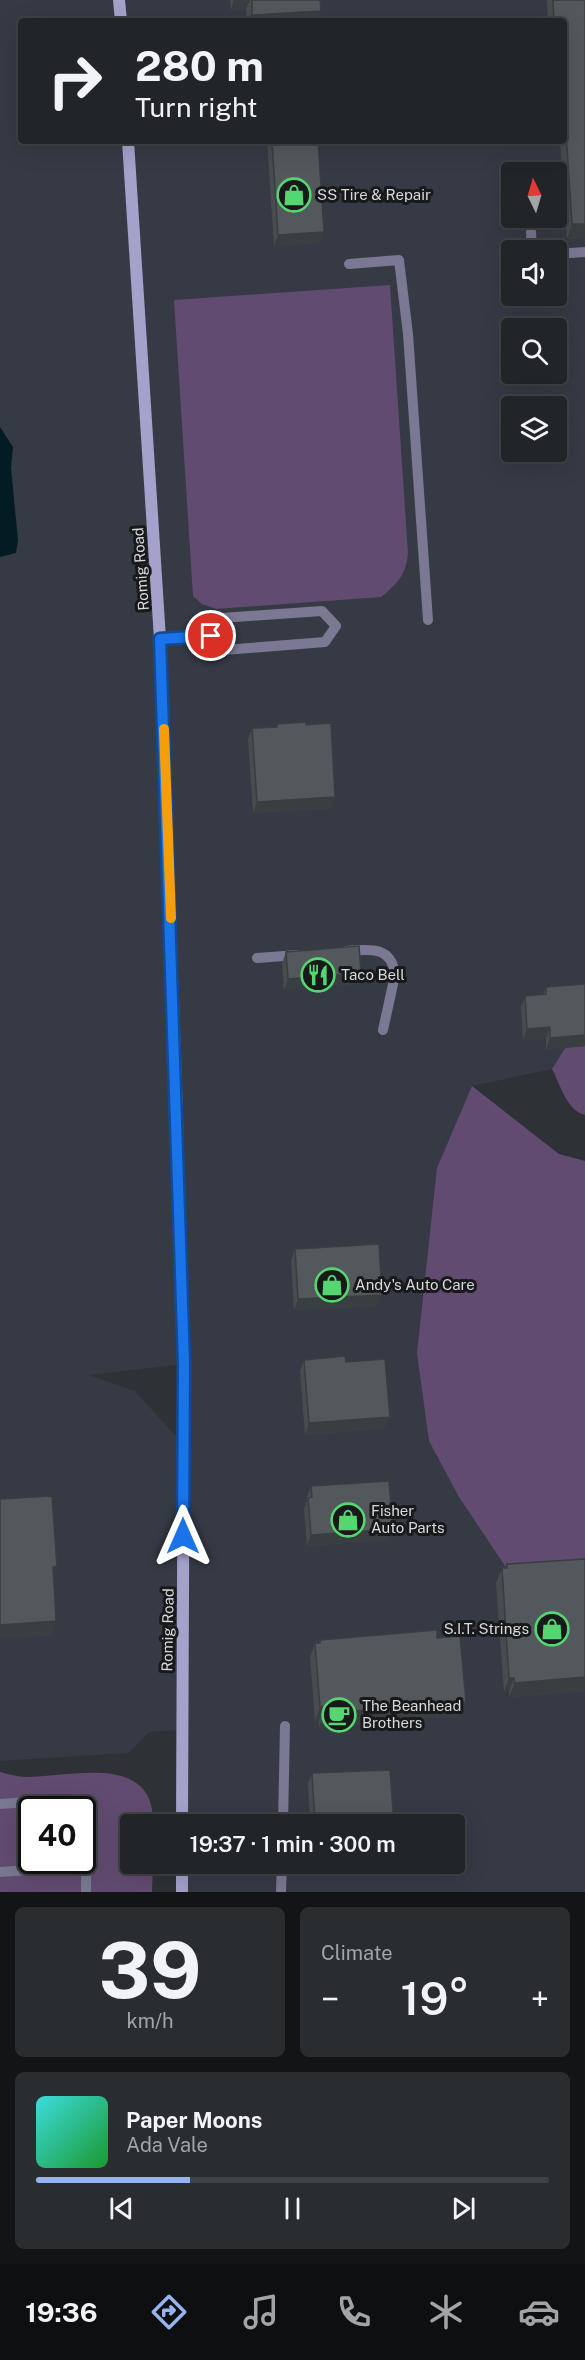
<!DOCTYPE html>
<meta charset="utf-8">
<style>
:root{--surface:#222528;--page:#2a2d30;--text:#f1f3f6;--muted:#a2a5a8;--line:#3f4245;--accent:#95b2f1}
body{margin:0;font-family:"Public Sans",sans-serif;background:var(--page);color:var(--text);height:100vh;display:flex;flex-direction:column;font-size:22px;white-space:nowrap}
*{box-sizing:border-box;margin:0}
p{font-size:20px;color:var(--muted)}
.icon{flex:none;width:33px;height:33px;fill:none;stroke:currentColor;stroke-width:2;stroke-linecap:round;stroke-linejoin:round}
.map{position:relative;height:1892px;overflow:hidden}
.sheet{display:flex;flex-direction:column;gap:15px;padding:15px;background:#131416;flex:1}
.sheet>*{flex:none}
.hud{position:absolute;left:18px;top:18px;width:549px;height:126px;border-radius:6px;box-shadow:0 6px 24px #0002,0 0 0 2px var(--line);background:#222528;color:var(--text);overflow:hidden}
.needle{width:39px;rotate:355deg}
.controls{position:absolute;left:501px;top:162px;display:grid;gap:12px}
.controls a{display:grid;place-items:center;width:66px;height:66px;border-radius:6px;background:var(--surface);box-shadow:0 6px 24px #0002,0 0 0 2px var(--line);font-size:30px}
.speed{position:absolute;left:18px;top:1796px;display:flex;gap:12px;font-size:30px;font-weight:700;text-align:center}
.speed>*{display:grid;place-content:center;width:78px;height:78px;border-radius:50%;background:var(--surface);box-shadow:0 6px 24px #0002,0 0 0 2px var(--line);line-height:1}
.speed .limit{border:3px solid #111;border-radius:9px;background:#fff;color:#111}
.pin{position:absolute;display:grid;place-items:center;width:51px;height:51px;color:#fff;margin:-26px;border:3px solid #fff;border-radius:50%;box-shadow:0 2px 6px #0007}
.me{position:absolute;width:66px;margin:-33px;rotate:0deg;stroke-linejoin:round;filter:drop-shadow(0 0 4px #0008)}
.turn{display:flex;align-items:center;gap:21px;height:126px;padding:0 18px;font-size:27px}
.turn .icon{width:78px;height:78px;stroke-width:2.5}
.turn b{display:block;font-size:42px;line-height:51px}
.big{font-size:45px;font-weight:600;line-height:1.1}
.sheet .card{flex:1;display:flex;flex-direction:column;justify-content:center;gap:9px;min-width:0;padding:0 21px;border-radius:9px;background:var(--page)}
.sheet .dial{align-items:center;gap:0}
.dial b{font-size:78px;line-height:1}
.song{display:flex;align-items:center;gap:18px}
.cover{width:72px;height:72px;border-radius:9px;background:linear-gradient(135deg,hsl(180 70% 55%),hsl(130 70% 35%))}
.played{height:6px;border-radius:3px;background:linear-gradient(90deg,var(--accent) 30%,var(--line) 30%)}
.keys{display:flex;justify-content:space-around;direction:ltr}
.heat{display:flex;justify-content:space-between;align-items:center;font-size:33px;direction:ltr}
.sheet .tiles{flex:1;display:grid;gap:15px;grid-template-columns:1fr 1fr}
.card:last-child{grid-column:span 2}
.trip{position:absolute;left:120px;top:1814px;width:345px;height:60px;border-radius:6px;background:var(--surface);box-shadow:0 6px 24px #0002,0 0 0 2px var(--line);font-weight:600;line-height:60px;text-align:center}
.tabs{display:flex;height:96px;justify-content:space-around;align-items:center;background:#0e0f10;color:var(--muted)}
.tabs .icon{width:42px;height:42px}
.tabs .on{color:var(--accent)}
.tabs b{font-size:27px;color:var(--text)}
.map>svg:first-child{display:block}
.built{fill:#353a45;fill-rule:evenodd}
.green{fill:#624b70;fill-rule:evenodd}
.water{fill:#021c23}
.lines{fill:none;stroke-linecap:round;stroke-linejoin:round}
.lane{stroke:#7a7892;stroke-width:10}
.secondary{stroke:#a4a1ca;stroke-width:12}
.wall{fill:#474c4f}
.shaded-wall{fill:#393e40}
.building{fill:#52585c;stroke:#393e40;stroke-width:1.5}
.route-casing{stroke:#114b97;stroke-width:15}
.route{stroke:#1a73e8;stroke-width:10}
.slow{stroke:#f59e0b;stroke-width:10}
.labels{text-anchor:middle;stroke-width:6;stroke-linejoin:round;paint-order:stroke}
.poi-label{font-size:15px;fill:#d7d9dc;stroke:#18191b;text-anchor:start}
.street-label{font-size:15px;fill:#d7d9dc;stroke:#18191b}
</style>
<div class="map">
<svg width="585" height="1892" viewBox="0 0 585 1892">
<rect width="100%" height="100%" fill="#2e3136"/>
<path class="built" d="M0,0H585V1046L565,1048L552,1069L472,1086L585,1568V1892H181V1863H454V1824H182L181,1730L149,1732L129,1753L0,1761ZM21,21H564V141H21ZM512,172H556V218H512ZM512,250H556V296H512ZM512,328H556V374H512ZM512,406H556V452H512ZM184,1364L183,1444L135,1391L89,1375Z"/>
<g class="green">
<path d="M390,285L408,553C406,575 398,583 381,597L216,609L202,604L193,596L174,300Z"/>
<path d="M585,1046V1115C567,1111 560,1084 552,1069L565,1048Z"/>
<polygon points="472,1086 559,1154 585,1161 585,1573 513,1578 459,1497 429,1441 417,1353 437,1168"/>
<path d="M0,1772C9,1774 18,1777 27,1777C71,1777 155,1752 153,1824H130V1863H153L152,1892H0ZM32,1809H82V1860H32Z"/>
</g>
<polygon class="water" points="0,427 13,447 11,468 18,540 16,553 0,557"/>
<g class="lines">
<g class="lane">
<polyline points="531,232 532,250"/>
<polyline points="556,254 585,252"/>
<polyline points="349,264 399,260 408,334 428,620"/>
<polyline points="160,639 211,636 224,650 325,642 336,626 322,611 221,618 211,636"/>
<path d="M347,951C369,949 392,946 395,975L383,1030"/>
<polyline points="257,958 298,955"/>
<polyline points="0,1804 71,1799 82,1809"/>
<polyline points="82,1810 86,1815 86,1892"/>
<polyline points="283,1824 285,1726"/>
<polyline points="0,1872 86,1866"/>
<polyline points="281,1892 282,1863"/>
</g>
<g class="secondary">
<polyline points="119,0 121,21"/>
<polyline points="128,141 160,639 176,1086 184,1364 182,1824"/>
<polyline points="182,1863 182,1892"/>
</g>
</g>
<g class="wall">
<polygon points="230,0 320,0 317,21 247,21 246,9 231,10"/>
<polygon points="547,0 585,0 585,238 567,239 560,141 564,141 564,21 548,21"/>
<polygon points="267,141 318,141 324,232 320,243 274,246"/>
<polygon points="277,724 306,725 331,808 253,813 248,739 252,728 276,727"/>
<polygon points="286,952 361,973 357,984 284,990 282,963"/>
<polygon points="585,984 585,1046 546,1049 546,1039 523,1040 521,1007 525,996 543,994 546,987"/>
<polygon points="295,1249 378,1306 294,1310 291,1261"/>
<polygon points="304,1360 346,1362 385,1428 305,1435 300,1371"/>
<polygon points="311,1486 389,1540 307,1546 304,1509 307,1501 307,1497"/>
<polygon points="585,1559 585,1691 509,1697 509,1692 504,1692 496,1583 502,1568 505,1568 507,1564"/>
<polygon points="437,1638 460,1716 362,1722 361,1725 319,1727 319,1721 315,1721 310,1657 315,1643 319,1643 320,1640"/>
<polygon points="312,1773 394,1824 310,1824 308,1784"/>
</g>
<g class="shaded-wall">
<polygon points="234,0 250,0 246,9 231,10"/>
<polygon points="321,11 317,21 250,21 252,15"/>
<polygon points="572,224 585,224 585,238 567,239"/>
<polygon points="324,232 320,243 274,246 278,235"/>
<polygon points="335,797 331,808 253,813 257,802"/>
<polygon points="361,973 357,984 284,990 288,979"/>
<polygon points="550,1027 546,1039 523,1040 527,1029"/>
<polygon points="585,1035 585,1046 546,1049 550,1038"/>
<polygon points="382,1295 378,1306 294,1310 298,1299"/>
<polygon points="390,1417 385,1428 305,1435 309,1423"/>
<polygon points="393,1529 389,1540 307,1546 311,1535"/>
<polygon points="56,1621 51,1636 0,1639 0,1625"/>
<polygon points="585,1677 585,1691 509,1697 515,1683"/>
<polygon points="509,1678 514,1678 509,1692 504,1692"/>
<polygon points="466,1702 460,1716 362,1722 361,1725 319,1727 325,1713 366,1708"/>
<polygon points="320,1707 324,1707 319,1721 315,1721"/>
</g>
<g class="building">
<polygon points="252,0 320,0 321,11 252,15"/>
<polygon points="553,0 585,0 585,224 572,224 564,102 564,21 554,21"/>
<polygon points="272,141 318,141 324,232 278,235"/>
<polygon points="306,722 306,725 331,723 335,797 257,802 252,728 277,727 277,724"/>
<polygon points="359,946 361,973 288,979 286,952"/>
<polygon points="585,984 585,1035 550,1038 550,1027 527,1029 525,996 546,994 546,987"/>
<polygon points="379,1244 382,1295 298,1299 295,1249"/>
<polygon points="345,1356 346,1362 385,1359 390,1417 309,1423 304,1360"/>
<polygon points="389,1481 393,1529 311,1535 308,1498 312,1497 311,1486"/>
<polygon points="52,1496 57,1566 53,1567 56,1621 0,1625 0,1499"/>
<polygon points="585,1559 585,1677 515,1683 514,1678 509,1678 502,1568 507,1568 507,1564"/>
<polygon points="437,1630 437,1638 460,1636 466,1702 366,1708 367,1710 325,1713 324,1707 320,1707 315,1643 320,1643 320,1640"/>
<polygon points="390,1770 394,1824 315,1824 312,1773"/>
</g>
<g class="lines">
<g class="route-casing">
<polyline id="route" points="183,1536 184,1364 160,639 211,636"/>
</g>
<use href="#route" class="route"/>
<polyline class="slow" points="164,729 171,918"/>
</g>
<defs>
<g id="shop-ring" transform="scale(1.725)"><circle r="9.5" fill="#18191b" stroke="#55d671" stroke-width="1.5"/><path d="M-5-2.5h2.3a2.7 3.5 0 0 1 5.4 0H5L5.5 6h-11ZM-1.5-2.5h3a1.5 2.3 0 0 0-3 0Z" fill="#55d671"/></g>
<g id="restaurant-ring" transform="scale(1.725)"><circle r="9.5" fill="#18191b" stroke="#55d671" stroke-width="1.5"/><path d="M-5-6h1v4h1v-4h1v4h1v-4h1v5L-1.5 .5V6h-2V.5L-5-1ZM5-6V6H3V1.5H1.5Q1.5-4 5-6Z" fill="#55d671"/></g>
<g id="cafe-ring" transform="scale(1.725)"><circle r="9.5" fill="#18191b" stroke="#55d671" stroke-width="1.5"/><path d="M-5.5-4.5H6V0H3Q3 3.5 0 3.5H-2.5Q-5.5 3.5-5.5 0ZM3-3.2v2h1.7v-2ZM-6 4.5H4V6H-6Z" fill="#55d671"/></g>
</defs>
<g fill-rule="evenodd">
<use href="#shop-ring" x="294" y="195"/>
<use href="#restaurant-ring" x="318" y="975"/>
<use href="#shop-ring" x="332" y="1285"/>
<use href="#shop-ring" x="348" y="1520"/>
<use href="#shop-ring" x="552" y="1629"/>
<use href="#cafe-ring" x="339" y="1715"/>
</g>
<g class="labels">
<g class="poi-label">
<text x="317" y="200">SS Tire &amp; Repair</text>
<text x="341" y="980">Taco Bell</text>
<text x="355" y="1290">Andy's Auto Care</text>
<text x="371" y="1516">Fisher<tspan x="371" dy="17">Auto Parts</tspan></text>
<text x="529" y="1634" text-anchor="end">S.I.T. Strings</text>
<text x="362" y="1711">The Beanhead<tspan x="362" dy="17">Brothers</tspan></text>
</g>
<g class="street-label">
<text transform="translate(141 569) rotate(-94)" y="5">Romig Road</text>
<text transform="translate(168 1630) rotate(-89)" y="5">Romig Road</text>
</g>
</g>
</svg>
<div class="controls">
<a><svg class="needle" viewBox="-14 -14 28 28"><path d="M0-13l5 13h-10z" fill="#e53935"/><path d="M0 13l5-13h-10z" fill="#a2a5a8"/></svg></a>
<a><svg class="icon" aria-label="sound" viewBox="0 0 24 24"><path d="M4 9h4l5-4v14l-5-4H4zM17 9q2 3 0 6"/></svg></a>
<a><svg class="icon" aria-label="search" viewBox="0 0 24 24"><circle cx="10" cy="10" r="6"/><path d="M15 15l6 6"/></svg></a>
<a><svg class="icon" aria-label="layers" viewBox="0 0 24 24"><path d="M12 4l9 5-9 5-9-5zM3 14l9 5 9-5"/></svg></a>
</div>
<div class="speed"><div class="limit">40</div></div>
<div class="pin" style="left:211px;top:636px;background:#d93025"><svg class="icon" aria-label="arrive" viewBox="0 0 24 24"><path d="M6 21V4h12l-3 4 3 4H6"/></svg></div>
<svg class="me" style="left:183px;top:1536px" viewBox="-20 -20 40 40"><path d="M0-17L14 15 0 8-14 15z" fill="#1a73e8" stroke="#fff" stroke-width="4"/></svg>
<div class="trip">19:37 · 1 min · 300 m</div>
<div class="hud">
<div class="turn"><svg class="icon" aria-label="right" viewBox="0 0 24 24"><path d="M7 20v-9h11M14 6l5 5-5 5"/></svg><div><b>280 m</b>Turn right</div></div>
</div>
</div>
<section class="sheet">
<div class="tiles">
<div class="card dial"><b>39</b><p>km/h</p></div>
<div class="card"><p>Climate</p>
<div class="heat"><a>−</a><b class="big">19°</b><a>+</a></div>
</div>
<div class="card">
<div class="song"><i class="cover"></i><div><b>Paper Moons</b><p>Ada Vale</p></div></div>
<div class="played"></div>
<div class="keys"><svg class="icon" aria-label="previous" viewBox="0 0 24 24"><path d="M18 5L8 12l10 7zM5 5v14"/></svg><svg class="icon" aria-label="pause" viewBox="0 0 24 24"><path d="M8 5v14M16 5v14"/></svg><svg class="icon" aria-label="next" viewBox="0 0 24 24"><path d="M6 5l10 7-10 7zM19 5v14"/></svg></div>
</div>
</div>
</section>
<nav class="tabs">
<b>19:36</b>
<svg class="icon on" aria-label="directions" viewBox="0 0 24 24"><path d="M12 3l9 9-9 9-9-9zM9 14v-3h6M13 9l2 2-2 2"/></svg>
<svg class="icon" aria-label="music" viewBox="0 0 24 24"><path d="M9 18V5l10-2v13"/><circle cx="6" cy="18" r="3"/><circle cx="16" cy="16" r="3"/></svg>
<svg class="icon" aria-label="phone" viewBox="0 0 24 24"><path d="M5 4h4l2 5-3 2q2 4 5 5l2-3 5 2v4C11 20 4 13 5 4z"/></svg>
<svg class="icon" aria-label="climate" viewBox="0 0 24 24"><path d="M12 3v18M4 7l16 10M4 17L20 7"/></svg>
<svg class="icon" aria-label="car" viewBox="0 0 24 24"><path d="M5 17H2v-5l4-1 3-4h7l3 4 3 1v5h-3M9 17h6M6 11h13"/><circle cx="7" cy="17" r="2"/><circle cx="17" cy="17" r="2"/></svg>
</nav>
